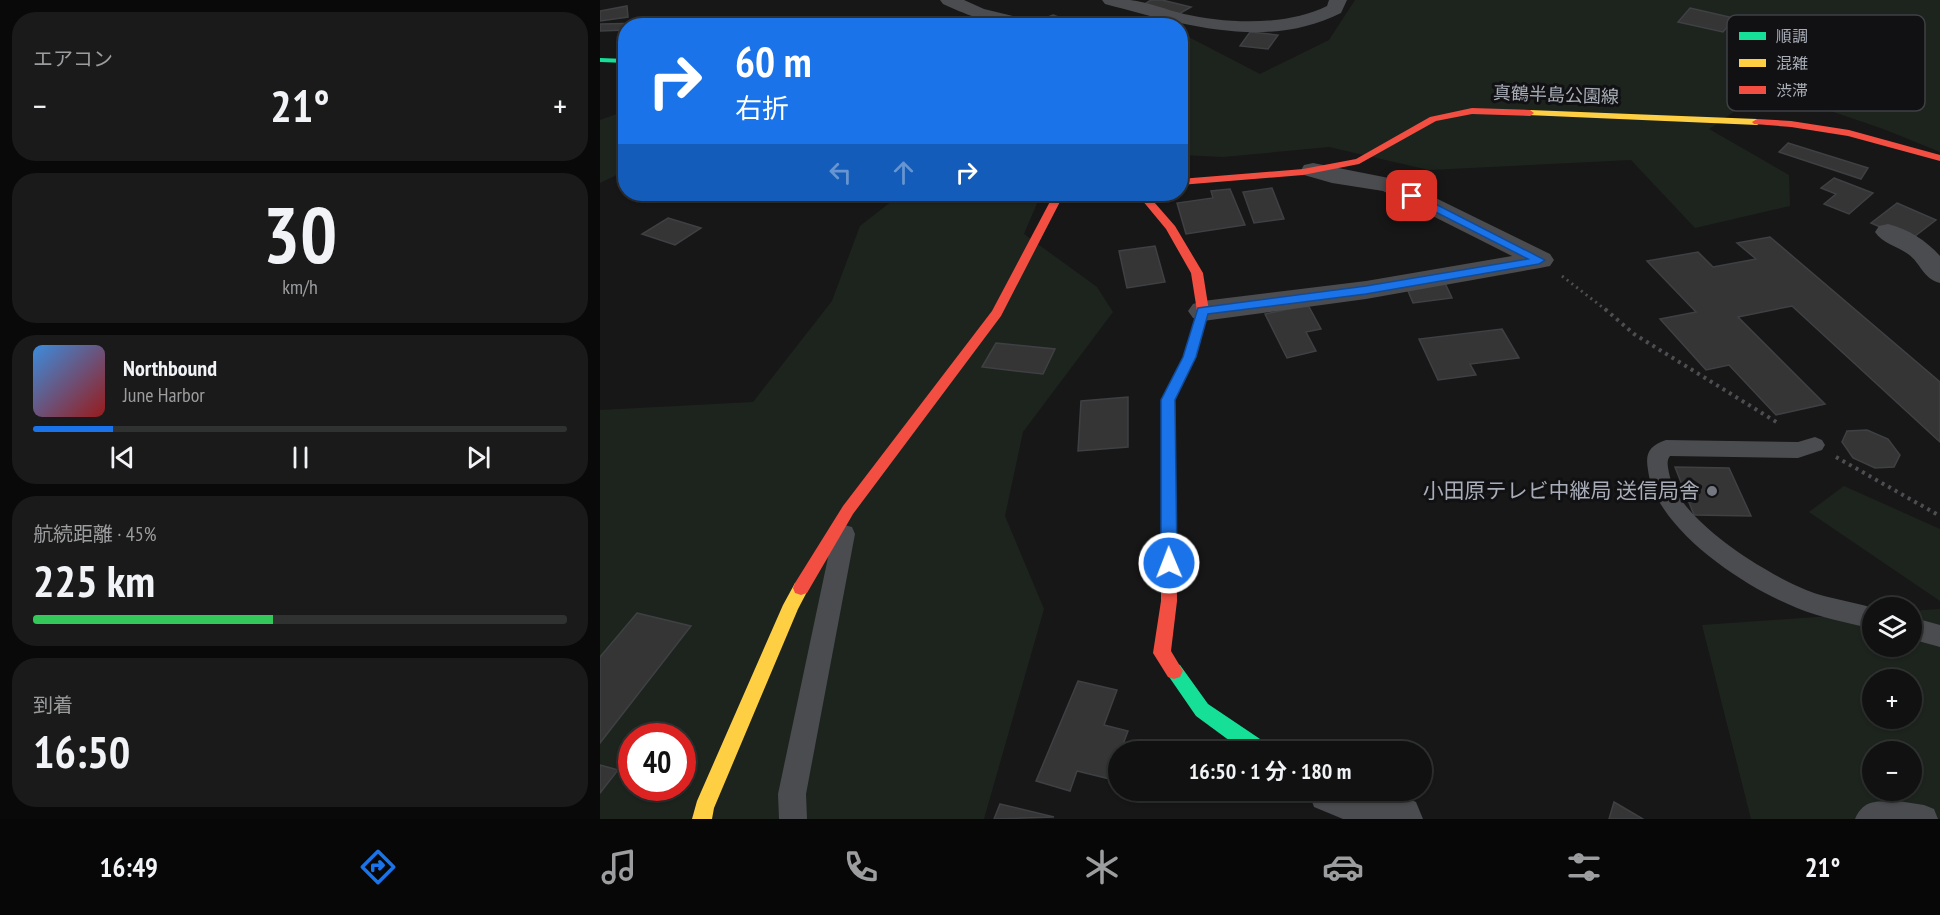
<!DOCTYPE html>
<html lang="ja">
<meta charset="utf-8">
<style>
:root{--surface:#111;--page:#1a1a1a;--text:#f1f3f6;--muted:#9c9d9f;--line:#303131;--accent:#1a73e8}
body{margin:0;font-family:"PT Sans Narrow","Noto Sans JP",sans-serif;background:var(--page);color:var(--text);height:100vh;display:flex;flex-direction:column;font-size:22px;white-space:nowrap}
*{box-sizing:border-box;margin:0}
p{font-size:20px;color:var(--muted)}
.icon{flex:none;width:33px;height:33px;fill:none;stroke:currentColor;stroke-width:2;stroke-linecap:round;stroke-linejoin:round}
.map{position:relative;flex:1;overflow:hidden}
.sheet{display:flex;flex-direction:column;gap:12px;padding:12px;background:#090909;width:600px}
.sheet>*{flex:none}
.top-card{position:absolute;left:18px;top:18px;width:570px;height:183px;border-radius:24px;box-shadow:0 2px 4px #0004,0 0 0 2px var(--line);background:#1a73e8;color:#fff;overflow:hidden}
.tools{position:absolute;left:1262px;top:597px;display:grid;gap:12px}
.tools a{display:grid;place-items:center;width:60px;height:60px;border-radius:50%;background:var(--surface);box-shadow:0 2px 4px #0004,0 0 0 2px var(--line);font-size:30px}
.speed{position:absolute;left:18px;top:723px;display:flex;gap:12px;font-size:30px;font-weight:700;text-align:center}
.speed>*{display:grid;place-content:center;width:78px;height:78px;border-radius:50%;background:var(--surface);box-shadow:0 2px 4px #0004,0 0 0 2px var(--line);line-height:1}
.speed .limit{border:9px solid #d22;background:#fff;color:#111}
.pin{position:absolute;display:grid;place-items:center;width:51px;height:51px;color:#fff;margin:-26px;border-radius:12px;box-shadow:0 3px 9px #0006}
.me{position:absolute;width:66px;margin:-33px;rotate:359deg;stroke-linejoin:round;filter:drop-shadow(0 0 4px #0008)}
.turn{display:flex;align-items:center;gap:21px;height:126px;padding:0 18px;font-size:27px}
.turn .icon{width:78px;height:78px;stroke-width:2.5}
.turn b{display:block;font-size:42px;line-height:51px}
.lanes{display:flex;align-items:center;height:57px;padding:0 18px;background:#0003;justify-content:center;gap:30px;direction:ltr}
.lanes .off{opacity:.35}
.big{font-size:45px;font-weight:700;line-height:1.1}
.sheet .tile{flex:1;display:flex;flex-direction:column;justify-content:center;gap:9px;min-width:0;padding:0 21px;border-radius:24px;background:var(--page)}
.sheet .dial{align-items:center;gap:0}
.dial b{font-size:78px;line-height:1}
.song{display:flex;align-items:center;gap:18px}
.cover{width:72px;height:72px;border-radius:9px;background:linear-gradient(135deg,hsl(210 70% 55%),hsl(0 70% 35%))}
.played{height:6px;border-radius:3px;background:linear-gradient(90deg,var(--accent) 15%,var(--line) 15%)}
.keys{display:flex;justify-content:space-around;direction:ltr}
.heat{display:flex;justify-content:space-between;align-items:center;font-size:33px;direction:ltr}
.charge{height:9px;border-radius:4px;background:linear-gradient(90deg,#34c759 45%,var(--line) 0)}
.trip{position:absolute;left:508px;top:741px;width:324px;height:60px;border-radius:30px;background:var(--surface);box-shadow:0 2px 4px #0004,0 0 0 2px var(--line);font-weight:700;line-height:60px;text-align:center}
.tab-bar{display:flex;height:96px;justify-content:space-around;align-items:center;background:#070707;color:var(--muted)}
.tab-bar .icon{width:42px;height:42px}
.tab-bar .on{color:var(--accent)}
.tab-bar b{font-size:27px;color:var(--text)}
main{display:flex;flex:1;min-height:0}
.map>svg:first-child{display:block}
.green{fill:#1d241e;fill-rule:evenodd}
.building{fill:#353536;stroke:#3f4043;stroke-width:1.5}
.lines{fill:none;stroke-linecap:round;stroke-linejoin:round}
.path-far1{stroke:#4d4e52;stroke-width:3;stroke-dasharray:2 4;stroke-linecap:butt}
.path{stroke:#4d4e52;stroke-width:4;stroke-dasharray:3 4.5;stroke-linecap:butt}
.lane{fill:#4b4c50;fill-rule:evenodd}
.street{fill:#4b4c50;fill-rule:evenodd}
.fast{fill:#16e098;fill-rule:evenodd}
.slow{fill:#ffcf43;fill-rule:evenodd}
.jam{fill:#f24e42;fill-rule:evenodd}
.route{fill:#1a73e8;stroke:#114b97;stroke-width:1.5}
.poi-dot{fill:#757880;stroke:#111113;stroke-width:2}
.labels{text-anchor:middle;stroke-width:6;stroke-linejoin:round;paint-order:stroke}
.far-street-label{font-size:18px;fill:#a8adb8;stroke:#111113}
.poi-label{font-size:21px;fill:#a8adb8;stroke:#111113;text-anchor:end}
.key{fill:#111113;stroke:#3e4045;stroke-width:1.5}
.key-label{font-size:16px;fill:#a8adb8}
</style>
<main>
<section class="sheet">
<div class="tile"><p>エアコン</p>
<div class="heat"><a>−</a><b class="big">21°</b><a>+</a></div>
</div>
<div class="tile dial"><b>30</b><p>km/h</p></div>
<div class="tile">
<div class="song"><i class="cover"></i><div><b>Northbound</b><p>June Harbor</p></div></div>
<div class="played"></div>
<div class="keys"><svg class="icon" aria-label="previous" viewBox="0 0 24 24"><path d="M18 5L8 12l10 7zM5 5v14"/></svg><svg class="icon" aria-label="pause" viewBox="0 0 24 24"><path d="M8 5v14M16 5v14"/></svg><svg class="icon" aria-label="next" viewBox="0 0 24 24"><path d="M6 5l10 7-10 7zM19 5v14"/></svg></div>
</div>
<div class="tile"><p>航続距離 · 45%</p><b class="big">225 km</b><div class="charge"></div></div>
<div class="tile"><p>到着</p><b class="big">16:50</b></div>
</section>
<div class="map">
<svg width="1340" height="819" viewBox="0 0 1340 819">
<rect width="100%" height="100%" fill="#171717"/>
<g class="green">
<polygon points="755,0 1340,0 1340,152 1286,130 1167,89 1109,129 1189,175 1190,206 1095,228 1031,160 829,170 729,147 623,157 581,155 581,33 660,74 729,40"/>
<polygon points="25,111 25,171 0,183 0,120"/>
<path d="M301,194H441L424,234L497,287L513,312L423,432L405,516L444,609L384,819H0V410L153,402L232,301L260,226ZM32,736H82V788H32Z"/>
<polygon points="1244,486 1340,529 1340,601 1209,512"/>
<path d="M1340,609V819H1151L1102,625L1272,613V646H1311V611ZM1272,680H1311V718H1272ZM1272,752H1311V790H1272Z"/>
</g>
<g class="building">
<polygon points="551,0 562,0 591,7 579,14 543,5"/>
<polygon points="27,6 28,17 0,21 0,11"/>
<polygon points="1090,8 1151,22 1146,29 1128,26 1123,32 1078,22"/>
<polygon points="453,15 477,24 437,26 432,23"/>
<polygon points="45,23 42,26 26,26 26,30 0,31 0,24"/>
<polygon points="650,32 678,35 668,49 640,46"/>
<polygon points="1188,143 1268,168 1261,179 1179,152"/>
<polygon points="1234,178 1273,193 1249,214 1224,204 1236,194 1221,188"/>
<polygon points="672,188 684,219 654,223 643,192"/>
<polygon points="630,189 645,225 586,234 577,203 613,198 611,191"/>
<polygon points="1297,203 1336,220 1310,240 1271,223"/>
<polygon points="68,218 101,228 75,245 42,234"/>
<polygon points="1170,237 1340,382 1340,442 1192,306 1138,317 1225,404 1176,415 1129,365 1106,370 1060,319 1096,312 1047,261 1098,252 1113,267 1156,259 1137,243"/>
<polygon points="555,246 565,282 527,288 519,251"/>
<polygon points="844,281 852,298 813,303 806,286"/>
<polygon points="708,305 721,329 706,332 716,351 687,358 665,314"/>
<polygon points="902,329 919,358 870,364 876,375 838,380 819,339"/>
<polygon points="396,343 455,349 443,374 382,367"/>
<polygon points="528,397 528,447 478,451 481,401"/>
<polygon points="1267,430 1288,439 1300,455 1294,467 1275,468 1253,458 1242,442 1247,431"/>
<polygon points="1075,467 1129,468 1151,516 1094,515"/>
<polygon points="37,613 91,626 0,743 0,657"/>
<polygon points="478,681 517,690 504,725 528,731 510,779 477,771 470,791 436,781"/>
<polygon points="0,765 18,770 0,793"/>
<polygon points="1014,802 1043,819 1009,819"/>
<polygon points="400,804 454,817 394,819"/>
</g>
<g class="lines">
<polyline class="path-far1" points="962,276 1006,310"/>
<g class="path">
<polyline points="1005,309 1034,334 1178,423"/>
<polyline points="1236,457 1340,516"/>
</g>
<g class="lane">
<path d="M1215,437L1222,440L1225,445L1222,450L1198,458L1070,456C1066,461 1068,467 1069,473C1077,518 1158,568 1197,586C1221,598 1248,600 1273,608L1272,629C1247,622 1221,618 1197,608C1146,588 1055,529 1048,470C1045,453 1049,446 1066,440L1198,442Z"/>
<polygon points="244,525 252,527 255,534 206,794 207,819 179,819 178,794 233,534 236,527"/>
<polygon points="1311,617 1340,625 1340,647 1311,639"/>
<path d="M1298,801L1324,805L1334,809L1338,819H1255C1264,798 1278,802 1298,801Z"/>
</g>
<g class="street">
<path d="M340,0H364L384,9L438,22L440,26C399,26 380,21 343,4Z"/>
<path d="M502,0C511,0 521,0 530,0C548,2 567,10 584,14C628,24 686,26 727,6L729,0H747L741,13C666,51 581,24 505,4Z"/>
<polygon points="713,163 799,180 950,254 954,260 950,266 940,268 766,299 603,321 593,318 588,311 593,304 603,301 766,281 912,256 783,191 732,183 704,175 701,170 704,165"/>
<path d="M1288,224C1308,229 1327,241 1340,256V283C1322,278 1321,263 1308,254C1297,246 1282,243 1275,232L1279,226Z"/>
<polygon points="708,790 789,790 816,802 823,819 743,819 714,807"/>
</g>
<g class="fast">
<polygon points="0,58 26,59 26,63 0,62"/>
<polygon points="574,663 580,665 608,704 669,745 671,752 645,752 596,716 565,671 568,665"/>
</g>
<g class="slow">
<polygon points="930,110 1157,119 1162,122 1157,125 927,115 927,111"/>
<polygon points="201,581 207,583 209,588 198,609 114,808 112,819 92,819 97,801 183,605 195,583"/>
</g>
<g class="jam">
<polygon points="872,108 930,110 934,113 930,116 872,114 836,121 759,164 703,175 580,185 580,179 703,169 756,159 830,117"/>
<polygon points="1157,119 1191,121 1249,130 1340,155 1340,161 1248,136 1191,127 1154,124 1152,122"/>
<polygon points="454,194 464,194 401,316 253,514 207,593 201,595 195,593 193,588 195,583 243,506 392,311"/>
<polygon points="537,194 547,194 575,226 603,273 609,311 596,357 575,400 577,601 571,651 583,671 580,677 574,679 568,677 553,653 561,601 561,400 584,357 597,311 591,273 566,229"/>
</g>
</g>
<polygon class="route" points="812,192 945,260 939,264 766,294 608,314 596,357 575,400 577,563 575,568 569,570 564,568 561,563 561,400 583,357 598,308 766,286 928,259 808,198 808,193"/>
<circle class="poi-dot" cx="1112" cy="491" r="6"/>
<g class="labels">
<g class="far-street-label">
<text transform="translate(956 95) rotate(2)" y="6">真鶴半島公園線</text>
</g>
<g class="poi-label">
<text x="1100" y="498">小田原テレビ中継局 送信局舎</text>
</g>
</g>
<rect x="1127" y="15" width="198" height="96" rx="9" class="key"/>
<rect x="1139" y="32" width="27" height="8" fill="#16e098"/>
<rect x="1139" y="59" width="27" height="8" fill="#ffcf43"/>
<rect x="1139" y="86" width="27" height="8" fill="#f24e42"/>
<g class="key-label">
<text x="1176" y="42">順調</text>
<text x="1176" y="69">混雑</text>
<text x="1176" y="96">渋滞</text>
</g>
</svg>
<div class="tools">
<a><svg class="icon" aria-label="layers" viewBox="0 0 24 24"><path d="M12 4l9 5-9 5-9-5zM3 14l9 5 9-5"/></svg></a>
<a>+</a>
<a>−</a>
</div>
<div class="speed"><div class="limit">40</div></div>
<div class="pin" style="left:812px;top:196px;background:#d93025"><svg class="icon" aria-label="arrive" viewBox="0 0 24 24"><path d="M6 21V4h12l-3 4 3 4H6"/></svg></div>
<svg class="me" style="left:569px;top:563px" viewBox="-20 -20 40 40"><circle r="17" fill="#1a73e8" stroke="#fff" stroke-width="3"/><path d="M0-11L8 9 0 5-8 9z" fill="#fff"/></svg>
<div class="trip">16:50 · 1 分 · 180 m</div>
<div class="top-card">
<div class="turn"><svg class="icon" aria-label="right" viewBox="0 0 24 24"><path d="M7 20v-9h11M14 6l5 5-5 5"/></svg><div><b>60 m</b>右折</div></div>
<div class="lanes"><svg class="icon off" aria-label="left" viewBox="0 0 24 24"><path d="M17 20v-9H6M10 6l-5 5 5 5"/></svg><svg class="icon off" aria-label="ahead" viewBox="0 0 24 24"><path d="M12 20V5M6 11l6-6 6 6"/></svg><svg class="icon" aria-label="right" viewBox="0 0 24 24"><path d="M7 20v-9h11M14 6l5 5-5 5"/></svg></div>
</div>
</div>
</main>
<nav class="tab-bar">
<b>16:49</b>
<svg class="icon on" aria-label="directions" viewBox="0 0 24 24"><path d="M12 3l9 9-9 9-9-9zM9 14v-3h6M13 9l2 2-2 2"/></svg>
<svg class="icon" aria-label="music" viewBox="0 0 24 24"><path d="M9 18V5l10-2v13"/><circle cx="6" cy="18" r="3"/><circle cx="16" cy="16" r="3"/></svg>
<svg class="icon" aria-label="phone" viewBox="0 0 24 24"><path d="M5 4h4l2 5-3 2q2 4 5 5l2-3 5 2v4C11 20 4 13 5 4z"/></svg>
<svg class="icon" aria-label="climate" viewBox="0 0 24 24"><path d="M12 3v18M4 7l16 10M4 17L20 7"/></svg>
<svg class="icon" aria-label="car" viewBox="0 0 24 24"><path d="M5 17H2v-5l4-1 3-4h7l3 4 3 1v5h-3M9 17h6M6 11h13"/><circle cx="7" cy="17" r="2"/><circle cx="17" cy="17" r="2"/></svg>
<svg class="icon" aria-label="filters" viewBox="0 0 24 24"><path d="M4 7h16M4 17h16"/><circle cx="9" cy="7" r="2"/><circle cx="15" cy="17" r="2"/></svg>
<b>21°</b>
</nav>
